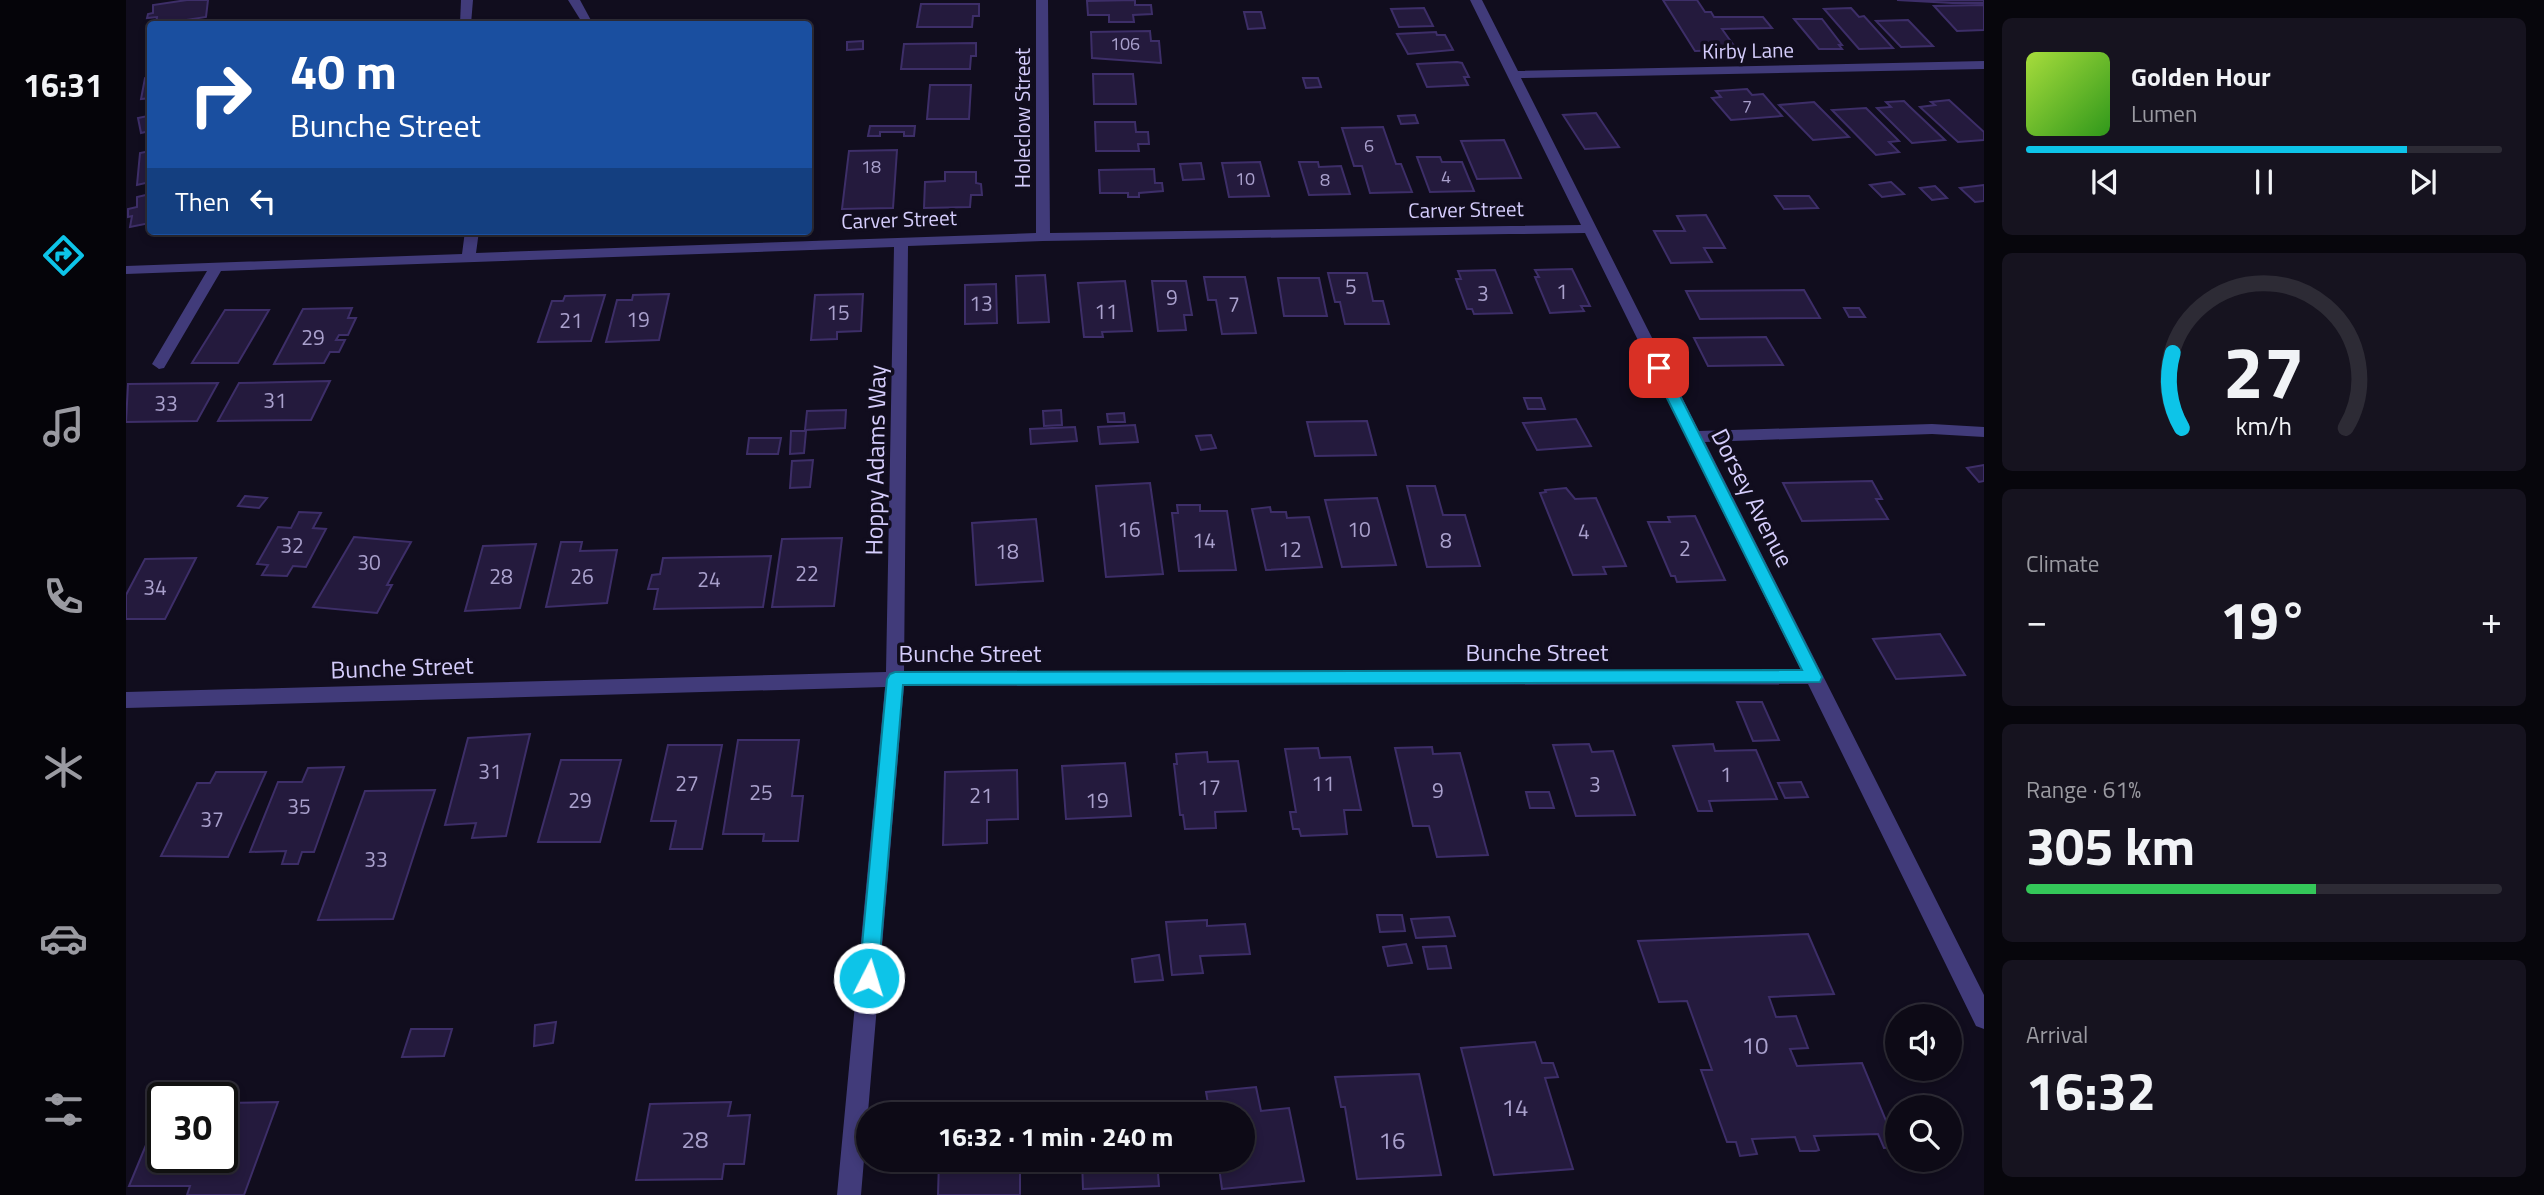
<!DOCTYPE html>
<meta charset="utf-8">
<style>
:root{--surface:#0d0a16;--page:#16131f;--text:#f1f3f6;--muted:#9a9aa1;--line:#2d2b35;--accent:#0dc4e8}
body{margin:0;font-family:"Titillium Web",sans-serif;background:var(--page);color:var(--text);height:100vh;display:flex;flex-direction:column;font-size:26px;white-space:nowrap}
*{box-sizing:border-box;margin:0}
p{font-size:23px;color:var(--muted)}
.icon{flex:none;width:38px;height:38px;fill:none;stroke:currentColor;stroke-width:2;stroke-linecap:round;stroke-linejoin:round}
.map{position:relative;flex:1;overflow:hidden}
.side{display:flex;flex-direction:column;gap:18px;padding:18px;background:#07060c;width:560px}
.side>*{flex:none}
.guide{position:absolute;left:21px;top:21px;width:665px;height:214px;border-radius:7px;box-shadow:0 4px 10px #0003,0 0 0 2px var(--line);background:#1a4fa0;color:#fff;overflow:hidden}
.fabs{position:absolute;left:1759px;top:1004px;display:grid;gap:14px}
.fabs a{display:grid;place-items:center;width:77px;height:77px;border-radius:50%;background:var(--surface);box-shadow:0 4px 10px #0003,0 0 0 2px var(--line);font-size:35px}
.speed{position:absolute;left:21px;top:1082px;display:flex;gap:14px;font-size:35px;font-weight:700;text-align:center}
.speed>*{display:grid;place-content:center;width:91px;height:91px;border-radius:50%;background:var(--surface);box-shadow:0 4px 10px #0003,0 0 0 2px var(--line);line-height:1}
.speed .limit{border:4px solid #111;border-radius:10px;background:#fff;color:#111}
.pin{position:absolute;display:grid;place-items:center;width:60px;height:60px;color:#fff;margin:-30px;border-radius:14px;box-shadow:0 4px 10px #0006}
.me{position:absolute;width:77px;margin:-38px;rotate:5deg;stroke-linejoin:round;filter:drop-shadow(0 0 5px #0008)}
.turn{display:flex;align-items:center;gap:24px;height:147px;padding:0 28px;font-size:32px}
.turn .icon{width:91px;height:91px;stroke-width:2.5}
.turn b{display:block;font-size:49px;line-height:60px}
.then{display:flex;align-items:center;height:66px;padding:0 28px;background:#0003;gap:14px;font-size:26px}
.big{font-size:52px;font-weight:700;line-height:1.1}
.side .widget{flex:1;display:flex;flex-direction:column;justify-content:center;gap:10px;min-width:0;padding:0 24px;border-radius:10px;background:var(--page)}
.side .dial{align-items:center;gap:0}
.dial svg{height:182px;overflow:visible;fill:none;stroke:var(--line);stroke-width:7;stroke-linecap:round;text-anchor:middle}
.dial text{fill:var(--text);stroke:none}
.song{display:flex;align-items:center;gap:21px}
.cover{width:84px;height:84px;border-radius:10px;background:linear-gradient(135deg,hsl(80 70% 55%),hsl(110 70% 35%))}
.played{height:7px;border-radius:4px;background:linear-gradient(90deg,var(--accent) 80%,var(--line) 80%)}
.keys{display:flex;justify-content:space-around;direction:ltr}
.heat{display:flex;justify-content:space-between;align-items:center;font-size:38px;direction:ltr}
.charge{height:10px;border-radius:5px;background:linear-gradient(90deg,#34c759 61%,var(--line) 0)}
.trip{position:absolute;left:730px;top:1102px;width:399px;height:70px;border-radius:35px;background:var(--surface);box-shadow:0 4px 10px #0003,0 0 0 2px var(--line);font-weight:700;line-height:70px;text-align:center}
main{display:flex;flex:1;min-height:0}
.menu{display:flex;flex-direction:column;width:126px;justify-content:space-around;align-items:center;background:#050409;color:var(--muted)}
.menu .icon{width:49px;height:49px}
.menu .current{color:var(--accent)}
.menu b{font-size:32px;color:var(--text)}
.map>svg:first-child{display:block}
.building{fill:#241a3d;stroke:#3d2e68;stroke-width:2}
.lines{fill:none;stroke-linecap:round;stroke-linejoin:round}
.minor{fill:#413b7a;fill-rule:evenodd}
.route{fill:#0dc4e8;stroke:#087f97;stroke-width:2}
.labels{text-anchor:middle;stroke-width:7;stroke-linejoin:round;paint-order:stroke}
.far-number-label{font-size:18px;fill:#a9a0cc}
.far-street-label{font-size:21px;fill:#d5cdfc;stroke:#110d1e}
.number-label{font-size:21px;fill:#a9a0cc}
.street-label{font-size:24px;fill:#d5cdfc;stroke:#110d1e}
.near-number-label{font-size:24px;fill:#a9a0cc}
</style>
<main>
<nav class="menu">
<b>16:31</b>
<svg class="icon current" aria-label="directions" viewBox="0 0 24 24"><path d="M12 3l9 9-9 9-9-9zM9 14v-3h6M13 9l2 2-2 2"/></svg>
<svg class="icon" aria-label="music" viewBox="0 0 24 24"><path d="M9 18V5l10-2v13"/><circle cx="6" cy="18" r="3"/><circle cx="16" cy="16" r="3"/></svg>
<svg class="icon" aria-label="phone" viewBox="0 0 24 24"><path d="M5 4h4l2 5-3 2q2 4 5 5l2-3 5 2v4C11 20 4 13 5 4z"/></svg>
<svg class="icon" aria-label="climate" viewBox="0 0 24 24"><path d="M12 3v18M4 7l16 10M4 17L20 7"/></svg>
<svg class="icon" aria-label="car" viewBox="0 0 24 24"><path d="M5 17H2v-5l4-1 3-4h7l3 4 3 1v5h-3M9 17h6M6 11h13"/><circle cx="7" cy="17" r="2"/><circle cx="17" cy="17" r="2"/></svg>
<svg class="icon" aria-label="filters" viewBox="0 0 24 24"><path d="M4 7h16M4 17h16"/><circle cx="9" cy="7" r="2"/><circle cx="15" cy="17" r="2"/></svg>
</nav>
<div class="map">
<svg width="1858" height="1195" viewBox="0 0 1858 1195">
<rect width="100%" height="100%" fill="#110d1e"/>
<g class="building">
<polygon points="61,0 82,0 80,17 34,24 30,24 31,17 21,18 22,14 27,13 27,5"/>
<polygon points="1009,0 1009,5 1025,5 1026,14 1007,15 1008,22 983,22 983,15 962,15 961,1"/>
<polygon points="1537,0 1571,0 1579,12 1585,12 1588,17 1637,17 1646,28 1596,29 1611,50 1569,51"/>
<polygon points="1771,0 1858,0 1858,3 1826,3"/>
<polygon points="795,4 853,4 853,16 847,16 846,27 791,27"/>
<polygon points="1858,5 1858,30 1831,31 1808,6"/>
<polygon points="1298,8 1307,26 1273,27 1265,9"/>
<polygon points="1725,8 1733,17 1738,16 1767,48 1733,49 1698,9"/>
<polygon points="1118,12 1135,12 1139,28 1122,29"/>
<polygon points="1668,19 1696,19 1716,45 1713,45 1716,49 1693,49"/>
<polygon points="1782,20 1807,46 1775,47 1750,21"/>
<polygon points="1024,31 1025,41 1033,41 1035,63 966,58 965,32"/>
<polygon points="1310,32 1311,35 1319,35 1327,50 1282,54 1271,34"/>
<polygon points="737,41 737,49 721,50 721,42"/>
<polygon points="850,43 850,56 845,56 844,69 775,69 778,44"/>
<polygon points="1331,62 1336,63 1343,77 1338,77 1342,85 1301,87 1291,64"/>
<polygon points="967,74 1007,74 1010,104 968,104"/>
<polygon points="24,77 24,98 15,99 19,78"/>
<polygon points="1177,78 1192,78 1195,87 1180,88"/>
<polygon points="804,85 845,85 843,119 801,119"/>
<polygon points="1621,89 1626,95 1637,94 1656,116 1605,120 1586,98 1595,97 1590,91"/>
<polygon points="1823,100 1858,132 1858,140 1832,142 1794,107 1809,105 1805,102"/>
<polygon points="1778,101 1783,106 1819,140 1786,143 1751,108 1765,107 1760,102"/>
<polygon points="1688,102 1723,137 1687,140 1653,105"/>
<polygon points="24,106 24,131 15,133 12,118 22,116"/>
<polygon points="1740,108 1773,141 1763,142 1773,152 1750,155 1706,110"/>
<polygon points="1470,113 1493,147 1459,149 1437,115"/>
<polygon points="1289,115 1292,123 1275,124 1272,116"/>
<polygon points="969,122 1009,122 1010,132 1022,132 1023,144 1012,144 1013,151 970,151"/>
<polygon points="744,126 789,126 788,136 778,136 778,132 754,132 754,136 742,136"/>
<polygon points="1257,127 1270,164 1275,164 1286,192 1244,193 1236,166 1228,166 1216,128"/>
<polygon points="1378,140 1395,178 1351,179 1335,141"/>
<polygon points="771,150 767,208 716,209 723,151"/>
<polygon points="24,151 24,182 11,185 14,153"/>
<polygon points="1291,157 1314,157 1316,162 1336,162 1348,191 1304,192"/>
<polygon points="1134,162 1143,196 1103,197 1096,163"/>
<polygon points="1173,162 1192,162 1193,167 1215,166 1224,194 1183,195"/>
<polygon points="1075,163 1078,179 1057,180 1054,164"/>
<polygon points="1028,169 1029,183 1036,183 1037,191 1013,193 1013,197 1002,197 1002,193 974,193 973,170"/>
<polygon points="819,172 850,172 850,183 855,184 856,195 845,195 844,207 798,208 799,182 819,181"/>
<polygon points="1765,182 1778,194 1756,197 1744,185"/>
<polygon points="1858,185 1858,201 1849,202 1834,188"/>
<polygon points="1809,186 1821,198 1806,200 1794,188"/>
<polygon points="24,194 24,223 4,227 6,216 2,217 2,209 11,207 11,197"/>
<polygon points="1649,196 1683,196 1692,208 1658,209"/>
<polygon points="1580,215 1599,248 1578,248 1586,262 1545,263 1528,231 1559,231 1551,216"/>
<polygon points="1446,269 1464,306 1455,306 1458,311 1424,313 1409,277 1413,277 1409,270"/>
<polygon points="1369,270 1386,313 1348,314 1346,309 1341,309 1330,279 1335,279 1332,271"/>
<polygon points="1202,273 1241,273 1247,301 1257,301 1263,324 1219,324 1214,302 1209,302"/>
<polygon points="919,275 923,322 892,323 890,276"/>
<polygon points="1078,277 1119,277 1130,333 1096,334 1090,300 1082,300"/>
<polygon points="1152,278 1193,278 1201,316 1158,316"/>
<polygon points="999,281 1006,331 976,332 977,337 958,337 952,283"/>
<polygon points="1026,281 1060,281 1066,315 1058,315 1060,330 1032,331"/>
<polygon points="870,284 871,323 839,324 839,285"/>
<polygon points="1678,290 1694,318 1574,319 1560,291"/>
<polygon points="543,294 533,340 480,342 491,300 506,300 507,295"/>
<polygon points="737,294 735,331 711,332 711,339 685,340 689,295"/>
<polygon points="479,295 465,341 412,342 426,301 437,301 439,296"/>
<polygon points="226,308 222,318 230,318 222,335 213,335 210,340 219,340 213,352 204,352 198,363 148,364 177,309"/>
<polygon points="1718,308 1733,308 1739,317 1723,317"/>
<polygon points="99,310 143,310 112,363 66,363"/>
<polygon points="1640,337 1657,365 1582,366 1568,338"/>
<polygon points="204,381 185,420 92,421 113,383"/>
<polygon points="92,383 71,421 0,422 2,384"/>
<polygon points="1398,398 1415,398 1419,409 1402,409"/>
<polygon points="720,410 719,428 679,430 681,411"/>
<polygon points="935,410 936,425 918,426 917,411"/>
<polygon points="998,413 999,422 982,422 981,414"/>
<polygon points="1450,419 1465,446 1411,450 1397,423"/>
<polygon points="1241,421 1250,455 1189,456 1181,422"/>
<polygon points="1009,425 1012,442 974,444 972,427"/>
<polygon points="949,427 951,441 905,444 904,429"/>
<polygon points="665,431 680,431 678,453 664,454"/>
<polygon points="1085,435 1090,448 1075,450 1070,436"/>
<polygon points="623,438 655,438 652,454 621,454"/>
<polygon points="687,460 684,487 664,488 666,461"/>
<polygon points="1858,465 1858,481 1853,482 1841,468"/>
<polygon points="1746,481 1756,499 1750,499 1762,519 1676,521 1657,483"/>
<polygon points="1024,483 1037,574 980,577 970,486"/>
<polygon points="1281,486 1309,486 1317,515 1339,515 1354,566 1301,567"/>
<polygon points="1440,488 1449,499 1470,498 1500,566 1477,567 1480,574 1447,575 1414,493 1420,492 1419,490"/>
<polygon points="119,496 141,498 133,508 112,506"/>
<polygon points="1251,498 1270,565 1216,567 1199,500"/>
<polygon points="1051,505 1074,505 1074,511 1101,511 1110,570 1053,571 1046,513 1052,513"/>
<polygon points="1144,507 1145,512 1160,512 1161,518 1183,517 1196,567 1140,570 1126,509"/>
<polygon points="173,512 195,513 187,528 200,529 180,567 167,566 161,576 136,575 142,565 131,564 152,527 165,528"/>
<polygon points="1569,516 1599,580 1551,582 1549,576 1545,576 1522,522 1544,522 1542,517"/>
<polygon points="910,519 917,581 850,585 846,523"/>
<polygon points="228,537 285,542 261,585 266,585 251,613 187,607"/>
<polygon points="716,538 708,606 646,607 656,539"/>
<polygon points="435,542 456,542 454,551 491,550 481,603 420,607"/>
<polygon points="410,544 394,608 339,611 357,546"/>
<polygon points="645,556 637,607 528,609 532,589 522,589 526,575 534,574 537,558"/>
<polygon points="70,558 39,619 0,619 0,595 19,559"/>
<polygon points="1814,634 1839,675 1770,679 1747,639"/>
<polygon points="1611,702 1636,702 1653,740 1627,741"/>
<polygon points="404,734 380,836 346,838 350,823 319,825 342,738"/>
<polygon points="612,740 673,740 666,796 677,796 672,841 637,841 638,834 597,834"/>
<polygon points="1463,744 1466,752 1487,751 1509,815 1450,816 1427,745"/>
<polygon points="1587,744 1589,751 1630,750 1651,799 1583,801 1586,811 1572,811 1547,746"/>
<polygon points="542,745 596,745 576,849 544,849 550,821 525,821"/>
<polygon points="1306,747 1307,754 1334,753 1362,855 1311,857 1303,826 1287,826 1269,748"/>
<polygon points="1192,748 1194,758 1224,757 1235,810 1218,810 1221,834 1175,836 1173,829 1167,829 1164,812 1170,812 1159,749"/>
<polygon points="1081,752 1082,762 1112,761 1120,811 1089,812 1090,828 1059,829 1057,815 1054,815 1048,764 1051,764 1050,754"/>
<polygon points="435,760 495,760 474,842 412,842"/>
<polygon points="999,763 1005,816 940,819 936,766"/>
<polygon points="218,767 188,852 176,852 172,864 156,864 160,851 124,852 152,782 176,782 182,768"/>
<polygon points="891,770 892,819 861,820 861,843 817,845 819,772"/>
<polygon points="90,772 140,772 102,857 35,856 71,783 84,783"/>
<polygon points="1675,782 1682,797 1659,798 1652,783"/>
<polygon points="309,790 267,919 192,920 239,791"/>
<polygon points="1400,792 1423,792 1428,808 1404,808"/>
<polygon points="1251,915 1276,915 1279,931 1254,932"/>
<polygon points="1323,917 1329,936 1290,938 1285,919"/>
<polygon points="1081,920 1081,926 1119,924 1124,954 1074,956 1077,973 1046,975 1040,922"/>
<polygon points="1682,934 1708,994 1643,997 1650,1017 1670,1016 1682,1048 1664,1049 1671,1066 1736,1063 1771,1147 1758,1148 1752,1134 1688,1136 1693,1150 1690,1151 1674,1151 1669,1137 1626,1139 1631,1154 1614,1156 1610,1142 1601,1142 1575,1070 1586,1070 1561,1001 1533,1002 1512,941"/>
<polygon points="1280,944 1286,963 1262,966 1257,947"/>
<polygon points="1320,946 1325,968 1302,969 1297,947"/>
<polygon points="1033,955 1037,980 1009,982 1006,959"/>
<polygon points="430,1022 427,1043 408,1046 409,1025"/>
<polygon points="285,1029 326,1029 318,1056 276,1057"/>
<polygon points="1409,1042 1416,1063 1427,1063 1432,1077 1419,1078 1447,1169 1368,1175 1335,1048"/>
<polygon points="1293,1074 1315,1175 1231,1179 1219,1107 1215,1107 1209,1077"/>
<polygon points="1130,1087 1135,1111 1163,1108 1178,1181 1096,1189 1092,1160 1116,1160 1116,1115 1084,1115 1080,1092"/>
<polygon points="152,1102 118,1195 61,1195 64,1186 3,1186 37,1104 37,1157 96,1157 96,1103"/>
<polygon points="605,1102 602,1116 624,1115 618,1164 598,1164 596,1179 510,1180 524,1104"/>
<polygon points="813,1160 894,1160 894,1195 812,1195"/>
<polygon points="956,1160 1031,1160 1033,1186 957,1189"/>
</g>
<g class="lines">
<g class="minor">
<polygon points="335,0 347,0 345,24 334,24"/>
<polygon points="442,0 454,0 467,24 457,24"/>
<path d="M910,0H922L924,233L1455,225L1344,0H1356L1392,71L1858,61V69L1395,78L1573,431L1806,424L1858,427V437L1806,434L1579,442L1858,995V1029L1850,1026L1682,684L778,686L735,1195H711L759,687L0,708V692L760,672L768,247L95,271L38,368L33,369L26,364L81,271L0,274V266L336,254L339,231H353L350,253L910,233ZM1459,233L1675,670L778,671L782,246L917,241Z"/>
</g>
</g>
<polygon class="route" points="1533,363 1540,368 1696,677 1694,682 777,685 752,978 749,984 743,987 736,984 733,978 761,679 764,674 769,672 1676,670 1526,368"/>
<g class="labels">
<g class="far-number-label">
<text x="999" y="50">106</text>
<text x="1621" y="113">7</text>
<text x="1243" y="152">6</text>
<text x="745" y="173">18</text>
<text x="1320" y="183">4</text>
<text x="1119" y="185">10</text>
<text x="1199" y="186">8</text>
</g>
<g class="far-street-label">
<text transform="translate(1622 51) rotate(-1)" y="7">Kirby Lane</text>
<text transform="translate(897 118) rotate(-90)" y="7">Holeclow Street</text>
<text transform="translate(1340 210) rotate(-1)" y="7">Carver Street</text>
<text transform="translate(773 220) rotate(-2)" y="7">Carver Street</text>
</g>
<g class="number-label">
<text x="1225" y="294">5</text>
<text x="1436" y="299">1</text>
<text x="1357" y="301">3</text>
<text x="1046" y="305">9</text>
<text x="855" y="311">13</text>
<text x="1108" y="312">7</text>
<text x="980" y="319">11</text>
<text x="712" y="320">15</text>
<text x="512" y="327">19</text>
<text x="445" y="328">21</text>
<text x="187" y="345">29</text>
<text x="149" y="408">31</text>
<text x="40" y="411">33</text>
<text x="1003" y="537">16</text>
<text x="1233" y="537">10</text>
<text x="1458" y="539">4</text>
<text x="1078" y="548">14</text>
<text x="1320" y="548">8</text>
<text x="166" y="553">32</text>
<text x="1559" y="556">2</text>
<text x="1164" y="557">12</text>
<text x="881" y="559">18</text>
<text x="243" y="570">30</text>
<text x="681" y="581">22</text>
<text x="375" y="584">28</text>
<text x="456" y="584">26</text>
<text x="583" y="587">24</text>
<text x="29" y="595">34</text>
<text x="364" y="779">31</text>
<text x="1600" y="782">1</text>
<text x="561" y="791">27</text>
<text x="1197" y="791">11</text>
<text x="1469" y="792">3</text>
<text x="1083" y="795">17</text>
<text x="1312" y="798">9</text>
<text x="635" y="800">25</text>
<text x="855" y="803">21</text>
<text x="454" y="808">29</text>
<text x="971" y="808">19</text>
<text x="173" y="814">35</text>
<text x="86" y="827">37</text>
<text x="250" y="867">33</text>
</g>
<g class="street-label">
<text transform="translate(750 460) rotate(-89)" y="8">Hoppy Adams Way</text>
<text transform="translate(1626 498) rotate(63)" y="8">Dorsey Avenue</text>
<text x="1411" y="661">Bunche Street</text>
<text x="844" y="662">Bunche Street</text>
<text transform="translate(276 668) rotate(-2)" y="8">Bunche Street</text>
</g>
<g class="near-number-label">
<text x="1629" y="1054">10</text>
<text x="1389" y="1116">14</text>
<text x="569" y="1148">28</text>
<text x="1266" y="1149">16</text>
</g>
</g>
</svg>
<div class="fabs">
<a><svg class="icon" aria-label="sound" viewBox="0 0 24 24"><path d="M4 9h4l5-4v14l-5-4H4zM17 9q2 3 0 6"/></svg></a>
<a><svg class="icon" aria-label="search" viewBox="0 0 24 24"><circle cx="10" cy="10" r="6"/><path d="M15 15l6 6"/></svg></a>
</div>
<div class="speed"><div class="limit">30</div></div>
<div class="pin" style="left:1533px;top:368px;background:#d93025"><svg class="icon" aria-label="arrive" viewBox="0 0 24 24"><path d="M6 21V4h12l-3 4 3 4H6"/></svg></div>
<svg class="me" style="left:743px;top:978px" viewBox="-20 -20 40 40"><circle r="17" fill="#0dc4e8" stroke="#fff" stroke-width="3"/><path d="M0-11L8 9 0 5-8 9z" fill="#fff"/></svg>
<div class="trip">16:32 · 1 min · 240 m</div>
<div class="guide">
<div class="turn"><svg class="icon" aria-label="right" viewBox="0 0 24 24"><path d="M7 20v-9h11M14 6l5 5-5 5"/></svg><div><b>40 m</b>Bunche Street</div></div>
<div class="then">Then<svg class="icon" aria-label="left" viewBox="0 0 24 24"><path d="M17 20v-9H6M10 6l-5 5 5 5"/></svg></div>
</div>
</div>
<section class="side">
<div class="widget">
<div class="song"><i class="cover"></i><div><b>Golden Hour</b><p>Lumen</p></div></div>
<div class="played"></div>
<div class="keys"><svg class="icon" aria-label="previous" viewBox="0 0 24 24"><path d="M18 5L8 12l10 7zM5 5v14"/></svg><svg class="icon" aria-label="pause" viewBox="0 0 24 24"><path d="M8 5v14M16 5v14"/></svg><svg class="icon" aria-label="next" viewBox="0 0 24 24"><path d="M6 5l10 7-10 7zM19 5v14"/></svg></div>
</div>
<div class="widget dial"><svg viewBox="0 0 100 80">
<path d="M14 69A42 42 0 1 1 86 69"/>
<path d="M14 69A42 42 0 0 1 10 36" stroke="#0dc4e8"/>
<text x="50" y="56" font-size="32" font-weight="700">27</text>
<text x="50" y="72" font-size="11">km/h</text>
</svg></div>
<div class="widget"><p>Climate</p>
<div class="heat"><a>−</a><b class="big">19°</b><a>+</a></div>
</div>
<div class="widget"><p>Range · 61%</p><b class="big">305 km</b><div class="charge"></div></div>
<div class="widget"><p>Arrival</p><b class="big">16:32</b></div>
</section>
</main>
